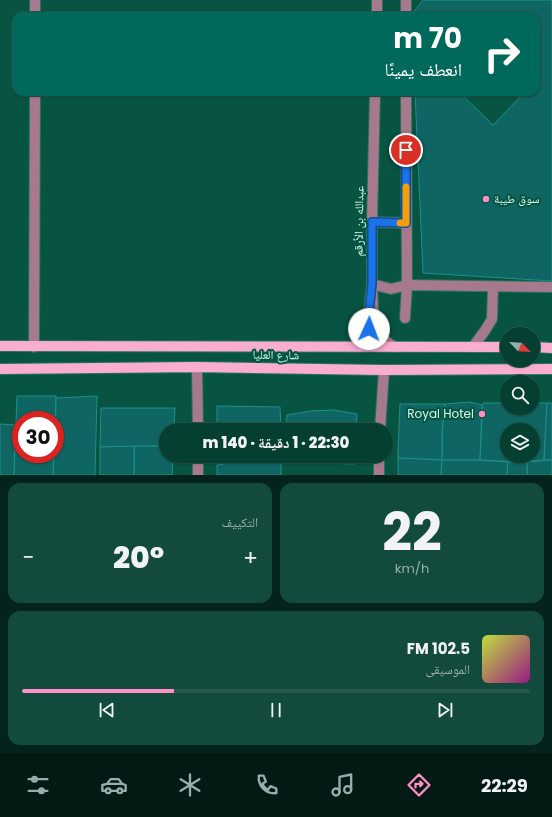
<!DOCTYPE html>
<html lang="ar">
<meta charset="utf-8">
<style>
:root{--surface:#053f32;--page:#134a3e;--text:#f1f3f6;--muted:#97afac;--line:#26584d;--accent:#fc8fc3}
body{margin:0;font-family:Poppins,"Noto Naskh Arabic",sans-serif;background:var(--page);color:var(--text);direction:rtl;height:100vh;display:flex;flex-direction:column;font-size:15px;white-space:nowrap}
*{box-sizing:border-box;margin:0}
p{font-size:13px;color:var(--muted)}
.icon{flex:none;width:22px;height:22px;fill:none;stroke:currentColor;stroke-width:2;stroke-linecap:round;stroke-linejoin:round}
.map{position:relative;height:475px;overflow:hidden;direction:ltr}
.panel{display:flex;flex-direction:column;gap:8px;padding:8px;background:#03231c;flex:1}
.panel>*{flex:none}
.hud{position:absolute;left:12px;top:12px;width:528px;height:84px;border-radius:12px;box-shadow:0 1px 3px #0004,0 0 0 1px var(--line);direction:rtl;background:#00695c;color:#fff;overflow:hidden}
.needle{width:26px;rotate:115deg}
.controls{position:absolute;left:500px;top:327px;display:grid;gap:8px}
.controls a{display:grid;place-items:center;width:40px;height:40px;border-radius:50%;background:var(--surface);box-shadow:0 1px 3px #0004,0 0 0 1px var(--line);font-size:20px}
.speed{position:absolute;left:12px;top:411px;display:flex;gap:8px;font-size:20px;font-weight:700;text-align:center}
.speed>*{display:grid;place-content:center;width:52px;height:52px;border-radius:50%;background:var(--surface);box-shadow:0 1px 3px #0004,0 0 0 1px var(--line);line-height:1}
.speed .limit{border:6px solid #d22;background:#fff;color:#111}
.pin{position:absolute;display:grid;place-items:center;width:34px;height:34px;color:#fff;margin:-17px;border:2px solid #fff;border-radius:50%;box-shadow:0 1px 4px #0007}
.me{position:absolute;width:44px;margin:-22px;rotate:2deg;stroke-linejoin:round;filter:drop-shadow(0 0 3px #0008)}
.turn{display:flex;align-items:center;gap:14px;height:84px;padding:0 12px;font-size:18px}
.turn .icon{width:52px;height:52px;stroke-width:2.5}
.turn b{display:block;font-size:28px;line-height:34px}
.big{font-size:30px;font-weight:800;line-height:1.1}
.panel .tile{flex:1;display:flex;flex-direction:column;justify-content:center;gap:6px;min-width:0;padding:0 14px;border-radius:12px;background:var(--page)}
.panel .dial{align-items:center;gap:0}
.dial b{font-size:52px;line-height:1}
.song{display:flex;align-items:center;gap:12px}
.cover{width:48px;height:48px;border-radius:6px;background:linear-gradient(135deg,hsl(70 70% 55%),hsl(310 70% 35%))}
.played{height:4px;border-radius:2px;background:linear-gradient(90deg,var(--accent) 30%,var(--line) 30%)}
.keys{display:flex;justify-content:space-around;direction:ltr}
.heat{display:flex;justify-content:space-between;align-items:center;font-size:22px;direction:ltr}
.panel .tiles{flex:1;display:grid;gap:8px;grid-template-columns:1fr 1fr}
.tile:last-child{grid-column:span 2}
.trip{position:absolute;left:159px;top:423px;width:234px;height:40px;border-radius:20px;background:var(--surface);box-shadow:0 1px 3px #0004,0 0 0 1px var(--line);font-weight:800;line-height:40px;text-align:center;direction:rtl}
.dock{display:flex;height:64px;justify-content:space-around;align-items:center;background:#021914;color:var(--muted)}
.dock .icon{width:28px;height:28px}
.dock .on{color:var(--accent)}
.dock b{font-size:18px;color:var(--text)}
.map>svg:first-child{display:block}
.building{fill:#0e6562;stroke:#1f8f8a;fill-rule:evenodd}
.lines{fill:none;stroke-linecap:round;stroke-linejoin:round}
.minor-casing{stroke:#2c7261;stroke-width:12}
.major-casing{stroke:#2c7261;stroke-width:12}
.minor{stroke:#a7798d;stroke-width:10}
.major{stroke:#f9aed0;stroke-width:10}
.route-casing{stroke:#114b97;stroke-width:10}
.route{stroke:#1a73e8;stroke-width:7}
.slow{stroke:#f59e0b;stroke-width:7}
.poi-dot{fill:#fc8fc3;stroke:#075442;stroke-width:1.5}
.labels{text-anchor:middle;stroke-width:4;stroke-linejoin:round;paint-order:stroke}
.poi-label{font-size:12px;fill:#d2fbec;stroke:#075442;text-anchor:start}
.street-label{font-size:12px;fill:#d2fbec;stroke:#075442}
</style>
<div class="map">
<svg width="552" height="475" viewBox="0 0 552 475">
<rect width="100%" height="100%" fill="#075442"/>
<g class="building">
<polygon points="423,0 552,0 552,281 423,273 415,92 459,92 493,125 525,92 536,92 536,81 538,79 536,77 536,16 414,16 412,14"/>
<polygon points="17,396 56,396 55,429 55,420 21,420 21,454 54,454 53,475 14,475"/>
<polygon points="97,396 95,475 53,475 54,454 55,454 56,398"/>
<polygon points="470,402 482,405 480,460 442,460 442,431 445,404"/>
<path d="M483,403H507V408H533V403H547L544,460L521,462L480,460ZM507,430H533V456H507Z"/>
<polygon points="547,403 552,403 552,460 544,460"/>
<polygon points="400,404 445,404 442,431 442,460 398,458 398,450"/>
<polygon points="217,406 280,407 281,430 224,430 217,428"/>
<polygon points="101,408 175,408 174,430 166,430 166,446 100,447"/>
<polygon points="334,410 357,414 356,430 286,430 287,415 311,411"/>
<polygon points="0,424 15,425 14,475 0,475"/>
<polygon points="134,446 166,446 166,456 173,456 172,475 134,475"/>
<polygon points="134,446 134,475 100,475 100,447"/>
<polygon points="225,456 281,456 281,475 217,475 217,465 225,464"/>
<polygon points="285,456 356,456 355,464 285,462"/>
<polygon points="398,458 442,460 441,475 398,475"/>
<polygon points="442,460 476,460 508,462 507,475 441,475"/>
<polygon points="552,460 552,475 527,475 527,462"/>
<polygon points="508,462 527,462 527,475 507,475"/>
</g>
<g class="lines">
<g class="minor-casing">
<g id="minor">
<polyline points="35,16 35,0"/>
<polyline points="377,16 377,0"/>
<polyline points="406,16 406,0"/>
<polyline points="372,222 406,223"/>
<polyline points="405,318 407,285 552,287"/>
<polyline points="34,347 35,92"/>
<polyline points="359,347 366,336 369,329 368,321 372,284 372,222 375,92"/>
<polyline points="396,347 391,345 385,340 380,334 373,308 372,284 391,289 407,285 406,92"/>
<polyline points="473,347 486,329 492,319 493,287"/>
<polyline points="197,367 198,430"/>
<polyline points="380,430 384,370"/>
<polyline points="198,456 198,475"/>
<polyline points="379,456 379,475"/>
</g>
</g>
<g class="major-casing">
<g id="major">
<polyline points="0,346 507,347"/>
<polyline points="533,347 552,348"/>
<polyline points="0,369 197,367 384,370 552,369"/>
</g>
</g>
<use href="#minor" class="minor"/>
<use href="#major" class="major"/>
</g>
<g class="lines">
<g class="route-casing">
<polyline id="route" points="369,329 368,322 372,284 372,222 406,223 406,150"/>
</g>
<use href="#route" class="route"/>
<polyline class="slow" points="400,223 406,223 406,187"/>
</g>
<g class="poi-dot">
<circle cx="486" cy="199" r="4"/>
<circle cx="482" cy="414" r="4"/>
</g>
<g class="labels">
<g class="poi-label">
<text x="494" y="203">سوق طيبة</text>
<text x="474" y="418" text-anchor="end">Royal Hotel</text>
</g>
<g class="street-label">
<text transform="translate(359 221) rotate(-89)" y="4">عبدالله بن الأرقم</text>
<text transform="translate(276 355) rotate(1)" y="4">شارع العليا</text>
</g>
</g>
</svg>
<div class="controls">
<a><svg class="needle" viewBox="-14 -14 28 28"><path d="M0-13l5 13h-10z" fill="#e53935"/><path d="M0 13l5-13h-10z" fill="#97afac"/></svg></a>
<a><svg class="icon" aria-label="search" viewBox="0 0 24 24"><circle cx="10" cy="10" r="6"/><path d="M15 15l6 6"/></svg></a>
<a><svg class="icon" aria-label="layers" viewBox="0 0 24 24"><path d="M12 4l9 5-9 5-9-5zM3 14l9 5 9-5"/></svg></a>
</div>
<div class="speed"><div class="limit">30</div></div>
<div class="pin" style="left:406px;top:150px;background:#d93025"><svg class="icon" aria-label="arrive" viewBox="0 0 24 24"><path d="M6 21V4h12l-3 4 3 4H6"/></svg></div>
<svg class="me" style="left:369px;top:329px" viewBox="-20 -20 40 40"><circle r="19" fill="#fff"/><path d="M0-13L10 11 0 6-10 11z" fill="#1a73e8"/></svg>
<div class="trip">22:30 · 1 دقيقة · 140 m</div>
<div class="hud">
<div class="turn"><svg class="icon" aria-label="right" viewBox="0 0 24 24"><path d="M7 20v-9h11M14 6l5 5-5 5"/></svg><div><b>70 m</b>انعطف يمينًا</div></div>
</div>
</div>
<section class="panel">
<div class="tiles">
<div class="tile dial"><b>22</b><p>km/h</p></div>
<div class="tile"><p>التكييف</p>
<div class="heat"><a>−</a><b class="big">20°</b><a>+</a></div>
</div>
<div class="tile">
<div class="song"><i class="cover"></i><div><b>102.5 FM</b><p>الموسيقى</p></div></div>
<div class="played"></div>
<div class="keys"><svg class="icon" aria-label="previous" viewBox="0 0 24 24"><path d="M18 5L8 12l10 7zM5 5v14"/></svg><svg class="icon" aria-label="pause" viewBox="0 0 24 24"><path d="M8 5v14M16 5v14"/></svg><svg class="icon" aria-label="next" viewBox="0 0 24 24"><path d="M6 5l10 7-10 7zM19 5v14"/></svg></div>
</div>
</div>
</section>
<nav class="dock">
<b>22:29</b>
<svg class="icon on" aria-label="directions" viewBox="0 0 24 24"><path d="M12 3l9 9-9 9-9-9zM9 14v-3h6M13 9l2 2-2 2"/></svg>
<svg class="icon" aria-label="music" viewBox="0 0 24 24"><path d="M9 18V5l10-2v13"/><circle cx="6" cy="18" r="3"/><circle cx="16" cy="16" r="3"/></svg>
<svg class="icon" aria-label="phone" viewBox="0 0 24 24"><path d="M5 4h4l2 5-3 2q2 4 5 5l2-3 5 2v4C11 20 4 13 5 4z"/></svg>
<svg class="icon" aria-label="climate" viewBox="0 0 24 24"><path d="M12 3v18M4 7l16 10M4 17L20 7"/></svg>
<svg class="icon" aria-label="car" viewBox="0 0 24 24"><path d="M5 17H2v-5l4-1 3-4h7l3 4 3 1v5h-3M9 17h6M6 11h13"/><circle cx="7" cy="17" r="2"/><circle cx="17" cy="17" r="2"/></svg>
<svg class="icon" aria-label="filters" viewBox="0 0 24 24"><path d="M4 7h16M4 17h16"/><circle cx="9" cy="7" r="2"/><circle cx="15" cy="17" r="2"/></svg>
</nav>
